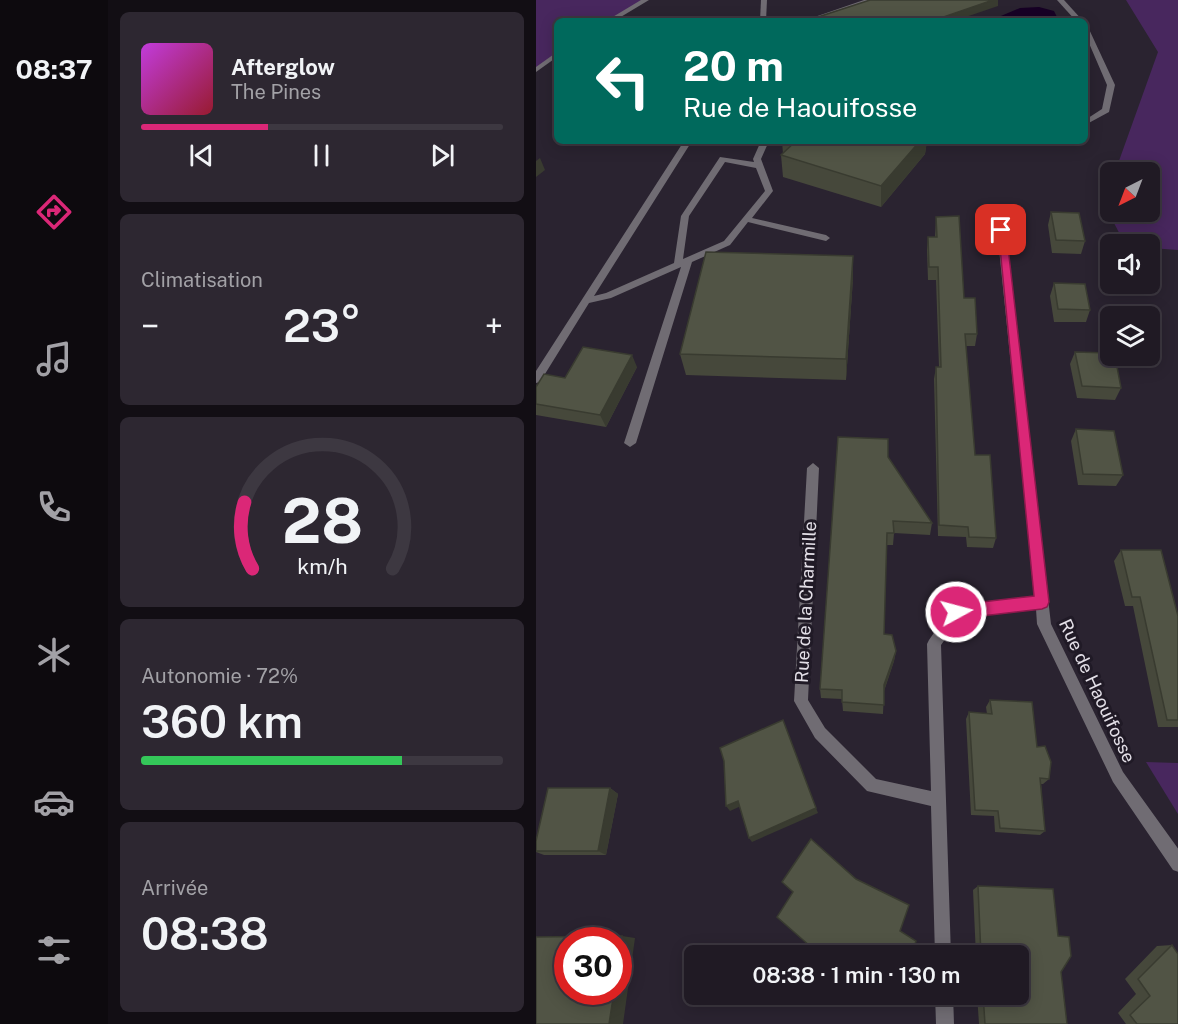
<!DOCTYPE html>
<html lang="fr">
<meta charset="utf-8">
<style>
:root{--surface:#201a24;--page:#2d2731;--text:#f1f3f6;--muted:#a2a1a6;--line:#3d3841;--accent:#db2777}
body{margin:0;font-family:"Public Sans",sans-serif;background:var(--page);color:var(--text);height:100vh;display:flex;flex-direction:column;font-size:22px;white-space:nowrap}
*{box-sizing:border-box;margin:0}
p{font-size:20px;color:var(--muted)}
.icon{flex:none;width:33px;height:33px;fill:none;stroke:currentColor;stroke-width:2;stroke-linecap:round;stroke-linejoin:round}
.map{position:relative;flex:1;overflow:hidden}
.drawer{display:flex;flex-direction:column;gap:12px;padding:12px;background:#120e14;width:428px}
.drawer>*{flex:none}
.top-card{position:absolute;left:18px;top:18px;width:534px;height:126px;border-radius:9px;box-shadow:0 3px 15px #0003,0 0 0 2px var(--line);background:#00695c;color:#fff;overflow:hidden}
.needle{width:39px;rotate:222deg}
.controls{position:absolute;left:564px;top:162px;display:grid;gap:12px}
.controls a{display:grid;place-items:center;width:60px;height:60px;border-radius:9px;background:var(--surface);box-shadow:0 3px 15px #0003,0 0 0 2px var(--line);font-size:30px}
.speed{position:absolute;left:18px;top:927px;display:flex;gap:12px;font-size:30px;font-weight:700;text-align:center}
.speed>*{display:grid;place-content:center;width:78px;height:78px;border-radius:50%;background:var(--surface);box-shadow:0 3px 15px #0003,0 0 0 2px var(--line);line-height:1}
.speed .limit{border:9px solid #d22;background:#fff;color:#111}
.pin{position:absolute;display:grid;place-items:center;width:51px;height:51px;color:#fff;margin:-26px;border-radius:12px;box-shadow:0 3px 9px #0006}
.me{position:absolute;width:66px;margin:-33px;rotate:83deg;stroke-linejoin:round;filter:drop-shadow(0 0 4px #0008)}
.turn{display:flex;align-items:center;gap:21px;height:126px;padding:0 30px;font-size:27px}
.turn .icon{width:78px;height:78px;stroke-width:2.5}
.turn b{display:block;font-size:42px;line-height:51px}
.big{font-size:45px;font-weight:600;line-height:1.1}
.drawer .tile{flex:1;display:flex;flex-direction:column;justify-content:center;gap:9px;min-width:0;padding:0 21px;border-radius:9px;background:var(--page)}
.drawer .dial{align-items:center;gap:0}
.dial svg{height:156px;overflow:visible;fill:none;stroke:var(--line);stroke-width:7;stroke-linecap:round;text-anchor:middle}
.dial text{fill:var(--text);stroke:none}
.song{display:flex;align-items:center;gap:18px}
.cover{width:72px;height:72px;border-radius:9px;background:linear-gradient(135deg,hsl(290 70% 55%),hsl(350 70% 35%))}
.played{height:6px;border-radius:3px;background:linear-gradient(90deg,var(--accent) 35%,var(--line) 35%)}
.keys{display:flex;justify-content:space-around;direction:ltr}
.heat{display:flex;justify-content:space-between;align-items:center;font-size:33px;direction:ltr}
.charge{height:9px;border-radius:4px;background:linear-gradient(90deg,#34c759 72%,var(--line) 0)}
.trip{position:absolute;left:148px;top:945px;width:345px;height:60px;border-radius:9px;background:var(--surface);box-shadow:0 3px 15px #0003,0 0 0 2px var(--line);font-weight:600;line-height:60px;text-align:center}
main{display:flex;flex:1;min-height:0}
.tabs{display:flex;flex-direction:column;width:108px;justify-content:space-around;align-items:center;background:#0d0a0e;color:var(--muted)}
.tabs .icon{width:42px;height:42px}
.tabs .on{color:var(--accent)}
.tabs b{font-size:27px;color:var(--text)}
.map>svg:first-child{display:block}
.green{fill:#48275e}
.water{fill:#170025}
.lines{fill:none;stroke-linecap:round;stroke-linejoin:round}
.lane{fill:#706c73;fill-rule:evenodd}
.street{fill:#706c73;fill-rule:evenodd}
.wall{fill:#46483b}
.shaded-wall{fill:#393b30}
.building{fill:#515445;stroke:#393b30;stroke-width:1.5}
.route{fill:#db2777;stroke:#8e194d;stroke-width:1.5}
.labels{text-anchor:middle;stroke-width:6;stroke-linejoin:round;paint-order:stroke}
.street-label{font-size:18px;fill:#e4e0e8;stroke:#201a26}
</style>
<main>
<nav class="tabs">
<b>08:37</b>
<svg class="icon on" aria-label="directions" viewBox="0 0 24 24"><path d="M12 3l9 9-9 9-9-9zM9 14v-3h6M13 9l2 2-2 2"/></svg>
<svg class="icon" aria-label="music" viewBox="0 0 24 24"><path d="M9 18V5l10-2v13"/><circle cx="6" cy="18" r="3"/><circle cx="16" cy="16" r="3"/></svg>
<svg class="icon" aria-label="phone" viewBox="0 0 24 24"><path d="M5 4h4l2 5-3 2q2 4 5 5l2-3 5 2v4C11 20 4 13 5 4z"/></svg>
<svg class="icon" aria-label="climate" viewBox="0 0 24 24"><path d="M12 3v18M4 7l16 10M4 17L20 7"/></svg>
<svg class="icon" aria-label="car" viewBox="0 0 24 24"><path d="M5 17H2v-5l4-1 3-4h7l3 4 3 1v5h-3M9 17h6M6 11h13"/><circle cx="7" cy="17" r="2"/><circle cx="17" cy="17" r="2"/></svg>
<svg class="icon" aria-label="filters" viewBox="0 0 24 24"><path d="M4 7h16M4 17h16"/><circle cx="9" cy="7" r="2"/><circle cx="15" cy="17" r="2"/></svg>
</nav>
<section class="drawer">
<div class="tile">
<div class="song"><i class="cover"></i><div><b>Afterglow</b><p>The Pines</p></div></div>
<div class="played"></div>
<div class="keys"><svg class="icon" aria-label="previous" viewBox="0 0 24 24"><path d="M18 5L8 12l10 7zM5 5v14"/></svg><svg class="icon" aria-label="pause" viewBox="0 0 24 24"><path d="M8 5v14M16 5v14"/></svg><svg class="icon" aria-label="next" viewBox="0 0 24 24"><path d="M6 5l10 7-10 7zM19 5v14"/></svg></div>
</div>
<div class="tile"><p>Climatisation</p>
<div class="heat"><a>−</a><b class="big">23°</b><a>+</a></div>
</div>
<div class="tile dial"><svg viewBox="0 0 100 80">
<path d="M14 69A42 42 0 1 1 86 69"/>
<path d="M14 69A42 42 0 0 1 10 35" stroke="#db2777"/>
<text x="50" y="56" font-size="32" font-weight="700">28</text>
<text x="50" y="72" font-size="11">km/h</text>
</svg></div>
<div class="tile"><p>Autonomie · 72%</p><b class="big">360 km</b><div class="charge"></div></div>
<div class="tile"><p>Arrivée</p><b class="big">08:38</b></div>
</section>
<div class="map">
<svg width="643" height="1024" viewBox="0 0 643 1024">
<rect width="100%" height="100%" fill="#2a2330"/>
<g class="green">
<polygon points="0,0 109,0 73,21 21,21 21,54 0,69"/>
<polygon points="590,0 642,0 642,250 614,248 614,244 589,244 568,204 574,186 574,212 614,212 614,172 579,172 622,52"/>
<polygon points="610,762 642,763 642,814"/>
</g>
<polygon class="water" points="503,7 518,11 523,21 453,21 484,8"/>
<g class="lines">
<g class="lane">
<polygon points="225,0 231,0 230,21 224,21"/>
<polygon points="328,0 337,0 277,21 267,21"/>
<polygon points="521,0 528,0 547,21 540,21"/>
<polygon points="549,25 552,27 579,85 573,112 549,125 549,120 566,109 571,85 549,34"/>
<path d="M148,141H156L58,296L70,293L138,263L145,216L184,157L218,162L217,159L225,141H233L225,159L237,191L216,218L290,235L294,238L290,241L212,222L194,245L156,262L100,443L94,447L88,443L145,267L75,298L53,303L4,382L0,383V371ZM189,162L220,168L229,191L188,241L147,259L153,216Z"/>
</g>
<g class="street">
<polygon points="105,0 113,0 78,21 70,21"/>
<polygon points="21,52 21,57 0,72 0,67"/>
<polygon points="465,227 469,230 515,624 587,772 643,850 643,872 637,870 577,782 501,624 500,609 424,618 405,645 415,956 399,956 395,806 331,791 279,738 258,701 271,468 277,463 283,468 272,700 289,728 340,779 395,791 391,644 393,640 415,608 499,597 461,230"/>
<polygon points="399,994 417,994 418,1024 400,1024"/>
</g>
</g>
<g class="wall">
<polygon points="246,141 391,141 389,154 345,207 247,177 245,155 247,154"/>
<polygon points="515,212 549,241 545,254 516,253 512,225"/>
<polygon points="400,217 441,334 439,346 430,346 439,455 460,538 457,548 431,547 430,537 402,536 398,379 400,367 403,367 400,280 392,280 391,250 392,237 399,237"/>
<polygon points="317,256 317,278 310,380 150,375 144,354"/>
<polygon points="518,283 554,310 550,322 518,322 514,296"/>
<polygon points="539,352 585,388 579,400 541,398 534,364"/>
<polygon points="101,367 70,427 0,415 0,387 29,378"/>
<polygon points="540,429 587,475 580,486 542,485 535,441"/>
<polygon points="352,457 396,523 394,535 358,533 357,545 350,545 348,634 360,651 358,661 348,691 347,714 307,711 306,699 285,698 284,689"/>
<polygon points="585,550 642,616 642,727 622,727 597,606 589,606 578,561"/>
<polygon points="454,700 501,747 513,779 507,784 505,784 509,831 504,835 459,832 458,816 435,815 430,719 433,712 451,714 450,707"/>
<polygon points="74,788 82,794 70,855 8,855 0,852 0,841"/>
<polygon points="442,886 525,972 531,1024 443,1024 441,994 483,994 483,956 440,956 437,890"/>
<polygon points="636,945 642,1024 590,1024 582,1013 600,994 589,979 621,946"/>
</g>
<g class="shaded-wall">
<polygon points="457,0 462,0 462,6 418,21 396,21"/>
<polygon points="384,141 391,141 389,154 345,207 345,186"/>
<polygon points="4,158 9,170 0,177 0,161"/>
<polygon points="317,256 317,278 310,380 310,359"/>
<polygon points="96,355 101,367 70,427 64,415"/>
<polygon points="360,651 358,661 347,694 348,685"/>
<polygon points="74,788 82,794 70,855 62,851"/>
<polygon points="202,801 205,806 194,811 190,806"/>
<polygon points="280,808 282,813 216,842 213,838"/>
<polygon points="86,936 99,938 87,1024 73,1024 78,992 82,992 82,959"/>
</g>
<g class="building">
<polygon points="334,0 457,0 396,21 280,21 276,19"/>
<polygon points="250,141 384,141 345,186 245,155 258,143"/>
<polygon points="515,212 543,213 549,241 520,240"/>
<polygon points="423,216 428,298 439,298 441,334 429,334 439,455 454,455 460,538 433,537 432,527 403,525 400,367 405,367 402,267 393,267 392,237 401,237 400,217"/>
<polygon points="170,252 317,256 310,359 144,354"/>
<polygon points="518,283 549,284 554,310 522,309"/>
<polygon points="47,347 96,355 64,415 0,404 0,387 8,374 29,378"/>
<polygon points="539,352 574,353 574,356 579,356 585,388 546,386"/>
<polygon points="540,429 578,431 587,475 547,474"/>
<polygon points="302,437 352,439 352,457 396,523 357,521 358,533 351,533 348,634 356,635 360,651 348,685 348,705 306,702 306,690 284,689"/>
<polygon points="585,550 625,550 642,616 642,720 631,720 604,597 596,597"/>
<polygon points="454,700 496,702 501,747 509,746 515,762 513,779 504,778 509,831 464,828 462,811 439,810 433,712 456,714"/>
<polygon points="247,720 280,808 213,838 202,801 190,806 188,761 184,748"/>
<polygon points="12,788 74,788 62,851 0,851 0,841"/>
<polygon points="275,839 320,879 373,905 364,931 380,941 375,956 267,956 274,946 241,917 257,892 246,882"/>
<polygon points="442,886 517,889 522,936 533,937 535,956 525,972 531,1024 449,1024 447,994 483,994 483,956 445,956"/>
<polygon points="86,936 82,959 82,940 32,940 32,992 78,992 73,1024 0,1024 0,937"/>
<polygon points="636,945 642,954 642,1024 601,1024 594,1015 614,996 602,979"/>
</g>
<polygon class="route" points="462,227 470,230 513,602 511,607 506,609 420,619 415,617 413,612 415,607 420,605 498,596"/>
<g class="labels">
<g class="street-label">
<text transform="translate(270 602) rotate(-87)" y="6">Rue de la Charmille</text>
<text transform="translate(561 691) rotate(65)" y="6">Rue de Haouifosse</text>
</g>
</g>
</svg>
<div class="controls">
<a><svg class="needle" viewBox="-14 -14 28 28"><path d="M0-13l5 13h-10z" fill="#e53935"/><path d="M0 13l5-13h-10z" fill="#a2a1a6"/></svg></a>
<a><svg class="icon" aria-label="sound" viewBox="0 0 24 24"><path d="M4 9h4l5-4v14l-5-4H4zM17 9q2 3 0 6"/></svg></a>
<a><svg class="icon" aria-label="layers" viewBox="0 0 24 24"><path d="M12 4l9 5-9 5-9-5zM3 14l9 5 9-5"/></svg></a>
</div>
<div class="speed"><div class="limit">30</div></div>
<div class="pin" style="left:465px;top:230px;background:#d93025"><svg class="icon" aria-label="arrive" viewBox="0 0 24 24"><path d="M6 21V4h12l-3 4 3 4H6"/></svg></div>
<svg class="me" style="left:420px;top:612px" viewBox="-20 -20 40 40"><circle r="17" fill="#db2777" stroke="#fff" stroke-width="3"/><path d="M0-11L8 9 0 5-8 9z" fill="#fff"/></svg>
<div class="trip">08:38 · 1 min · 130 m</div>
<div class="top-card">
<div class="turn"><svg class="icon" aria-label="left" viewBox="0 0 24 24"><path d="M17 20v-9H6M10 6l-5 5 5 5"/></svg><div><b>20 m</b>Rue de Haouifosse</div></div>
</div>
</div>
</main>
